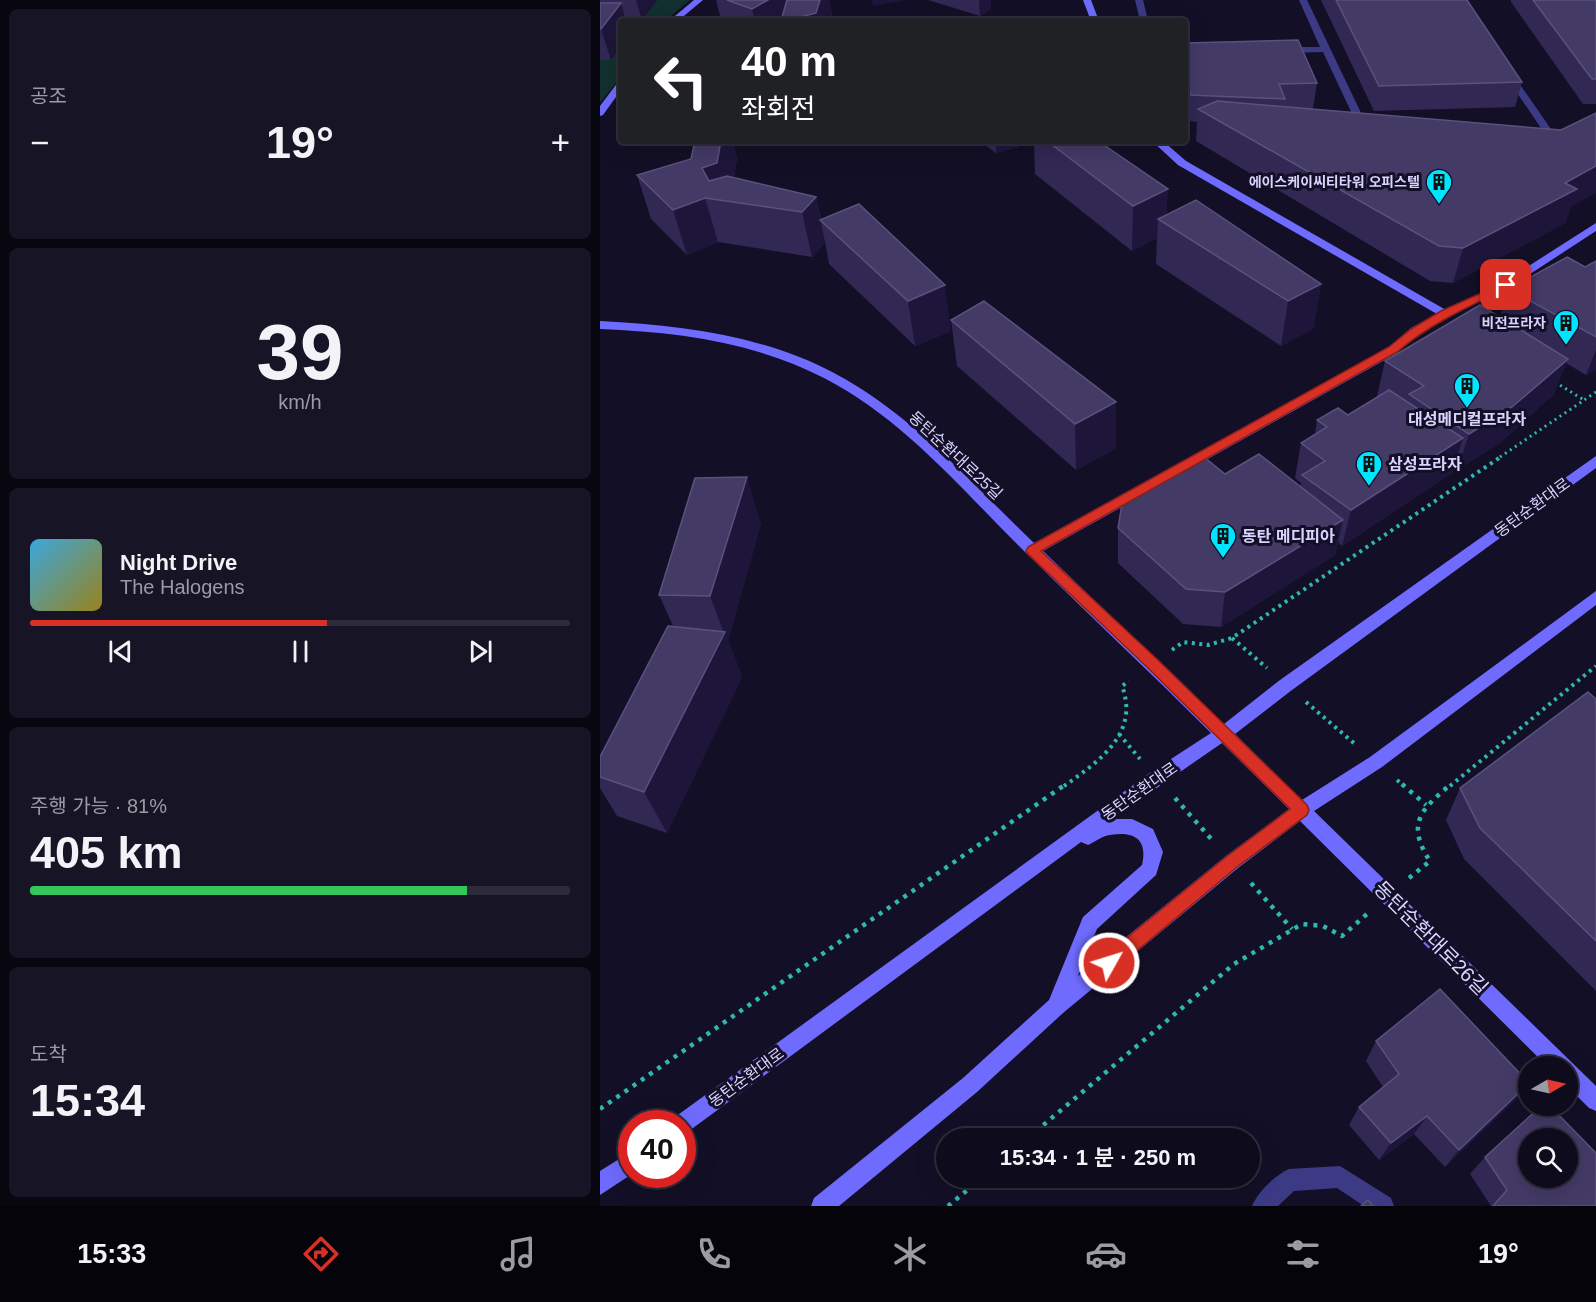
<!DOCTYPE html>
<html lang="ko">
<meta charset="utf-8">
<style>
:root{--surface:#0e0b1c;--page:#171425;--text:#f1f3f6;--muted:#9b9ba3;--line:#2e2b3b;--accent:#d93025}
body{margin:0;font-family:Arial,"Noto Sans KR",sans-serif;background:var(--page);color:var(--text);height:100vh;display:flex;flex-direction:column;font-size:22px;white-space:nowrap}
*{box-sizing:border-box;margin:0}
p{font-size:20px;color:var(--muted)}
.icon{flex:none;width:33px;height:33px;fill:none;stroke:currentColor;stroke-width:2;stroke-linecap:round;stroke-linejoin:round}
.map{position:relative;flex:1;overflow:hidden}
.details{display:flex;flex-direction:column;gap:9px;padding:9px;background:#08060f;width:600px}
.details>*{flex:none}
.hud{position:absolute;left:18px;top:18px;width:570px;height:126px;border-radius:6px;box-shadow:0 6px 24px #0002,0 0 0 2px var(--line);background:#202124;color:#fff;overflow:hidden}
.needle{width:39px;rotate:81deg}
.fabs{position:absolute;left:918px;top:1056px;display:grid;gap:12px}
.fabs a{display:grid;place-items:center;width:60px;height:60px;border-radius:50%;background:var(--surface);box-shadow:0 6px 24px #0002,0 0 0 2px var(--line);font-size:30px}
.speed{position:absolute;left:18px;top:1110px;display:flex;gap:12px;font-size:30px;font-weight:700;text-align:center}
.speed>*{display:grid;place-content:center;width:78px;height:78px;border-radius:50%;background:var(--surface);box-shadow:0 6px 24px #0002,0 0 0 2px var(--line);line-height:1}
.speed .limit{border:9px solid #d22;background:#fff;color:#111}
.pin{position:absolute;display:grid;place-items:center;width:51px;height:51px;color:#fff;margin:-26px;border-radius:12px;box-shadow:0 3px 9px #0006}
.me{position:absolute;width:66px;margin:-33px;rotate:51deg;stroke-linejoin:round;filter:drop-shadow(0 0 4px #0008)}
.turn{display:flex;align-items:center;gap:21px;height:126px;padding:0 24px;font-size:27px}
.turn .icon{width:78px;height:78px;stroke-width:2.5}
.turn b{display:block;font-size:42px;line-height:51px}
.big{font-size:45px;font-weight:600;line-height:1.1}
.details .tile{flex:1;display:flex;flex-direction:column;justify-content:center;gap:9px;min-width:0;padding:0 21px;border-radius:9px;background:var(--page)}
.details .dial{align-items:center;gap:0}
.dial b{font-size:78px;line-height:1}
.song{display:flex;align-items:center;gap:18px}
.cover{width:72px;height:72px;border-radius:9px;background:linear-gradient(135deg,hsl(200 70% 55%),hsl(50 70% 35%))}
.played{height:6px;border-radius:3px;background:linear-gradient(90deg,var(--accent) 55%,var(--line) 55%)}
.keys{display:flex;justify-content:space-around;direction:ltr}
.heat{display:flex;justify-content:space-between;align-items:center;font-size:33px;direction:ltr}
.charge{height:9px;border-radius:4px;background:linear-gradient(90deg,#34c759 81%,var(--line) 0)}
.trip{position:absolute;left:336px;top:1128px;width:324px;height:60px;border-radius:30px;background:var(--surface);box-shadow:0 6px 24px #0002,0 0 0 2px var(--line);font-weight:600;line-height:60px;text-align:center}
.dock{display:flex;height:96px;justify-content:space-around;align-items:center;background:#06040b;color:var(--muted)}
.dock .icon{width:42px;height:42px}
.dock .selected{color:var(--accent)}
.dock b{font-size:27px;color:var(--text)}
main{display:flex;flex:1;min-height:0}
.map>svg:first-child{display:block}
.green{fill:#12302f}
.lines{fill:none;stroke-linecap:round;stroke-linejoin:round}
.path-far2{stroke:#2fb8b0;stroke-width:3;stroke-dasharray:2 4;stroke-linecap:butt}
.path-far1{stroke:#2fb8b0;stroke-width:4;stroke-dasharray:3 4.5;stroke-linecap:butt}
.path{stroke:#2fb8b0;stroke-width:4.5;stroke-dasharray:4 6;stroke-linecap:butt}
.lane{fill:#3d3a85;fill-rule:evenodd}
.secondary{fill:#6f6bff;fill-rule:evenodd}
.wall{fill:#312854}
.shaded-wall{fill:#1d163a}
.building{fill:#433a66;stroke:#5a527e;stroke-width:1.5;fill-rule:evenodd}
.route{fill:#d93025;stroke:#8d1f18;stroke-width:1.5}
.labels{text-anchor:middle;stroke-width:6;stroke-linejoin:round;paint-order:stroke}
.far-poi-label{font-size:14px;font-weight:bold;fill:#d9d4ff;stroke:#130f26;text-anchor:end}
.poi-label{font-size:16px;font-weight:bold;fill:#d9d4ff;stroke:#130f26;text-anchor:start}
.street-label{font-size:16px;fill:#d9d4ff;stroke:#130f26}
.near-street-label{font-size:20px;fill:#d9d4ff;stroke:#130f26}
</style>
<main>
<section class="details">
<div class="tile"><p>공조</p>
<div class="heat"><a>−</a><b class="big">19°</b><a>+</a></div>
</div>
<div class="tile dial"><b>39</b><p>km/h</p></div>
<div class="tile">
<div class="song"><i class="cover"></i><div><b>Night Drive</b><p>The Halogens</p></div></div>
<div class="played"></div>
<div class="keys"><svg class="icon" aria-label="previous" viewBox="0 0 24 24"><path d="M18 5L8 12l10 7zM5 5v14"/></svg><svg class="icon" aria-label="pause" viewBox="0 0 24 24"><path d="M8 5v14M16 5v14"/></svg><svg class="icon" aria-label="next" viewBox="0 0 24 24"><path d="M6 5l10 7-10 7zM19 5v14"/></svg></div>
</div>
<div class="tile"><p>주행 가능 · 81%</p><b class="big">405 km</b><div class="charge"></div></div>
<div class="tile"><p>도착</p><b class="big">15:34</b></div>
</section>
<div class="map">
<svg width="996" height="1206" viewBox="0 0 996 1206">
<rect width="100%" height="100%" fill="#130f26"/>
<polygon class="green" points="0,0 90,0 65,21 21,21 21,76 0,103"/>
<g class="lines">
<g class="path-far2">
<polyline points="955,382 984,400"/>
<polyline points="900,457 996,392"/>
</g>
<g class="path-far1">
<polyline points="632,638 667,668"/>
<polyline points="572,650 583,642 608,645 632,638 902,456"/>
<polyline points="706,702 755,744"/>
<polyline points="519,734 540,759"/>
<polyline points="797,780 804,786"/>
<path d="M464,786C498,762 540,734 522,686L529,681"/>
<polyline points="850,786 996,666"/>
</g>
<g class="path">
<polyline points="802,784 826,805"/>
<polyline points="575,798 614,842"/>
<path d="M809,878L830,861C805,823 822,809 851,784"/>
<polyline points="651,883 692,929"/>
<polyline points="0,1109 466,784"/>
<polyline points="428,1138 634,964 702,924 723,926 742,936 767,914"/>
<polyline points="348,1206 382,1178"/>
</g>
<g class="lane">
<polygon points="535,0 543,0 548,21 540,21"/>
<polygon points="699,0 707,0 762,115 775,117 775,121 755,120 723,52 684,53 680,50 684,47 720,47"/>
<polygon points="906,73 912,73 953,132 951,134 945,134 905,75"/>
<path d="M740,1166L791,1198L794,1206H764L737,1188L694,1191L678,1206H652C658,1192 675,1175 689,1169Z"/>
</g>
<g class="secondary">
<polygon points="94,0 103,0 78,21 69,21"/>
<polygon points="483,0 491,0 499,21 491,21"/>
<polygon points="21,81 21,90 3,115 0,116 0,106 18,82"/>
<path d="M552,141H563L586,161L846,310L902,283L996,223V231L910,287L884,298L819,334L797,353L443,551L624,724L680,680L996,456V468L692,690L635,734L702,800L770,757L996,591V605L782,767L714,811L996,1086V1111L989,1108L968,1087V1066H947L700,821L638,868L463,1013L377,1092L239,1206H211L214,1198L363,1078L449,1000L483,917L542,865C548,839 534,831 510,835C502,836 495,842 488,845L481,842L89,1131L82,1134V1124H72L75,1117L551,772L611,733C550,672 487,613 426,553C363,491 304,419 224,378C154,342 77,332 0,329V321C80,325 162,335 234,373C312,414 371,483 434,543L789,347L811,328L837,314L578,165ZM622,743L689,809L626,856L478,976L497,929L556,875L563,852L553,829L532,819H512Z"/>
<polygon points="32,1151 32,1174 0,1195 0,1171"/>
</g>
</g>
<g class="wall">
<polygon points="0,0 57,0 57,1 42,20 26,20 26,21 21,21 11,60 0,60"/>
<polygon points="116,0 229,0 233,20 233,21 123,21 121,20"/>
<polygon points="328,0 391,0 391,9 380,16"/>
<polygon points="721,0 867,0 922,82 915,107 774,111"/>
<polygon points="911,0 996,0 996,104 983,104 911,2"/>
<polygon points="585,43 717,83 713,109 971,207 965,223 853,283 830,281 596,141 597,122 589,121 587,111 585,111"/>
<polygon points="95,141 133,141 137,158 134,177 216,197 221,219 351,331 315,346 229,264 225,242 212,257 118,242 87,255 51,219 37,175 91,159"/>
<polygon points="379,141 419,141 419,147 396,153"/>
<polygon points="434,141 498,141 568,189 566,215 721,284 713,329 681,346 556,264 557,238 532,251 435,174"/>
<polygon points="996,261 996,369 986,375 966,363 954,394 900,443 857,470 854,467 852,473 742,546 738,542 735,555 621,627 583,624 518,563 518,528 625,474 700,487 701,483 695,478 701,443 715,434 717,420 748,415 778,397 777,396 785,361 900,317 909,289 985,267"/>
<polygon points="351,320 516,448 476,470 357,366"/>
<polygon points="161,523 128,640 142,677 67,833 17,816 0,788 0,757 73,626 59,595"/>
<polygon points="996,699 996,991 864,859 846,820 860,788"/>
<polygon points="776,1041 928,1084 913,1102 845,1167 814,1134 779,1160 749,1125 759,1107 783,1087 766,1061"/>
<polygon points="885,1157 996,1206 891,1206 870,1174"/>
</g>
<g class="shaded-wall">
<polygon points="36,0 57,0 57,1 42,20"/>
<polygon points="168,0 214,0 178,21 155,21 152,9"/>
<polygon points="220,0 229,0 233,21 187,21"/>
<polygon points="272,0 307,0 273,6"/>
<polygon points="379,0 391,0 391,9 380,16"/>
<polygon points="21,3 26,21 21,21 21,46 11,60 1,29"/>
<polygon points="121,141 133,141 137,158 130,201 111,199 102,168"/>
<polygon points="396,141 419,141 419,147 396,153"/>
<polygon points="996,166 996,193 971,207 965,223 853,283 863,248 965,183"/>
<polygon points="568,189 566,224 558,219 557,238 532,251 533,206"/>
<polygon points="216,197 225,242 212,257 202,212"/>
<polygon points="105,198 118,242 87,255 73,210"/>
<polygon points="721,284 713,329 681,346 688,301"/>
<polygon points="345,285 351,331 315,346 308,301"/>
<polygon points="996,350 996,369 986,375"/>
<polygon points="968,359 954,394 900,443 857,470 869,434"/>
<polygon points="516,402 516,448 476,470 475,424"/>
<polygon points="863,438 852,473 742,546 751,510"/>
<polygon points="147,477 161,523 128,640 142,677 67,833 44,792 124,633 110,596"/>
<polygon points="743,520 735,555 621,627 625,592"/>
<polygon points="928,1084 913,1102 845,1167 859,1150"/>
<polygon points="827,1116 814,1134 779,1160 791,1143"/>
</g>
<g class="building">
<polygon points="127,0 168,0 152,9"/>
<polygon points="187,0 220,0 216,13 187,21 164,21 182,17"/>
<polygon points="736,0 867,0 922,82 779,86"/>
<polygon points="933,0 996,0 996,79 992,79"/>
<polygon points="0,3 21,3 1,29 0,29"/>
<polygon points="698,40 717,83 679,84 685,99 590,95 589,86 585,86 585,43"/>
<polygon points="617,101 961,130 996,113 996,166 965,183 977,189 863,248 839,246 598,109"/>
<polygon points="95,141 121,141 117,163 102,168 109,181 127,176 216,197 202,212 105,198 73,210 37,175 91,159"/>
<polygon points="447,141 498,141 568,189 533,206"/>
<polygon points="596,200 721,284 688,301 558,219"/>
<polygon points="259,204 345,285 308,301 220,220"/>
<polygon points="967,257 985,267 996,261 996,337 909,289"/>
<polygon points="384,301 516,402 475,424 351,320"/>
<polygon points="880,305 968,359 912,407 869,434 809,394 824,386 785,361"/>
<polygon points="789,390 863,438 751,510 702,475 725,461 701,443 727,427 717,420 738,408 748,415"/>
<polygon points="659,454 743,520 625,592 586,589 518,528 522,504 605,458 625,474"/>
<polygon points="147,477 110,596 59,595 95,478"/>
<polygon points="68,626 125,632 44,792 0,777 0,757"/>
<polygon points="988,692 996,699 996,941 880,828 860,788"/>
<polygon points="840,989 928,1082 928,1084 859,1150 827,1116 791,1143 759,1107 799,1074 776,1041"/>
<path d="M941,1106H950L996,1153V1206H893L907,1190L885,1157ZM928,1138H968V1178H928Z"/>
<polygon points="768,1200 773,1206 761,1206"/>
</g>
<path class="route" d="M906,282L910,283V287C870,306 831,323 797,352L441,551L558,660L707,805L709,810L707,815L637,867L515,969L509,971L503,969L500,963L503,957L626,857L690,809L548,668L428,554L426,551L428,547L789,347L811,329L841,311Z"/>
<defs>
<g id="building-pin" transform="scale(1.35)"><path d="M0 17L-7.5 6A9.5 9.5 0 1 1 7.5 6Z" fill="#00e5ff" stroke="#130f26"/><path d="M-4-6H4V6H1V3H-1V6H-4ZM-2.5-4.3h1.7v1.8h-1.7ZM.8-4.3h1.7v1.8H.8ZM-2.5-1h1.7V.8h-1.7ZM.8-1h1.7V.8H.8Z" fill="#111"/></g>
</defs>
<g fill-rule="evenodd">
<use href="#building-pin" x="839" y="182"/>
<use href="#building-pin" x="966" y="323"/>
<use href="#building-pin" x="867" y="386"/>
<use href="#building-pin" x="769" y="464"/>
<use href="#building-pin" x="623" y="536"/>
</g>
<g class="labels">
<g class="far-poi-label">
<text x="820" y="187">에이스케이씨티타워 오피스텔</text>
<text x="946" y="328">비전프라자</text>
</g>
<g class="poi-label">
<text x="867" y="425" text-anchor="middle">대성메디컬프라자</text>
<text x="788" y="470">삼성프라자</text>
<text x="642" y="542">동탄 메디피아</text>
</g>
<g class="street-label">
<text transform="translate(356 455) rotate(43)" y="6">동탄순환대로25길</text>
<text transform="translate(932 507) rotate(-36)" y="6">동탄순환대로</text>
<text transform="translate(539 791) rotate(-35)" y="6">동탄순환대로</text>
<text transform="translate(146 1077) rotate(-36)" y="6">동탄순환대로</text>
</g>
<g class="near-street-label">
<text transform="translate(831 938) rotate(45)" y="7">동탄순환대로26길</text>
</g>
</g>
</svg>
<div class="fabs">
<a><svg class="needle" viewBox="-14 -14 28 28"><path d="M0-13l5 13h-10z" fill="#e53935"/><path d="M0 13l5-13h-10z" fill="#9b9ba3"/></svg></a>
<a><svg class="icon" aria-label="search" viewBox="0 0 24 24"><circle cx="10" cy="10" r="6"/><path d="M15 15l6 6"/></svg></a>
</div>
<div class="speed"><div class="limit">40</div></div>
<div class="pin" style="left:906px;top:285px;background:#d93025"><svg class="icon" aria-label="arrive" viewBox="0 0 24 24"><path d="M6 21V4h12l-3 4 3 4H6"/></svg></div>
<svg class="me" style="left:509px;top:963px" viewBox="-20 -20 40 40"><circle r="17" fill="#d93025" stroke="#fff" stroke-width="3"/><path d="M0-11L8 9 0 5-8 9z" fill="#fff"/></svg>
<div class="trip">15:34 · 1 분 · 250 m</div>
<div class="hud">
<div class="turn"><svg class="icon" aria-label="left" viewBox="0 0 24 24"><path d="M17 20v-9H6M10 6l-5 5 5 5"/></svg><div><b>40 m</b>좌회전</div></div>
</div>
</div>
</main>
<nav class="dock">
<b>15:33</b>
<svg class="icon selected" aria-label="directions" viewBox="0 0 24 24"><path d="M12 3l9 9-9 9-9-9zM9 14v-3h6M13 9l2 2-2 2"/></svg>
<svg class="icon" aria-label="music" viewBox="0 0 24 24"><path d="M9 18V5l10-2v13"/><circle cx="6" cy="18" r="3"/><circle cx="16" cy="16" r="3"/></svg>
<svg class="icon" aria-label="phone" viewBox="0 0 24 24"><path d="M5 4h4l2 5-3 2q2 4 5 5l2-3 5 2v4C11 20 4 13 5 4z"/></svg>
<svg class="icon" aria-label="climate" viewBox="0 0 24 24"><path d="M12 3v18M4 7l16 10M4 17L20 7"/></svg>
<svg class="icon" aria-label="car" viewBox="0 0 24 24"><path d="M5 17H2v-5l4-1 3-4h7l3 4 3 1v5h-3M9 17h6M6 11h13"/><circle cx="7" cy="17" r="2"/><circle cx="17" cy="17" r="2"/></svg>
<svg class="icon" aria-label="filters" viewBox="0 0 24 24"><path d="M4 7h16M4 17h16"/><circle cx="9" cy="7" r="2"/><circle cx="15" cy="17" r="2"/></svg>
<b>19°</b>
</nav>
